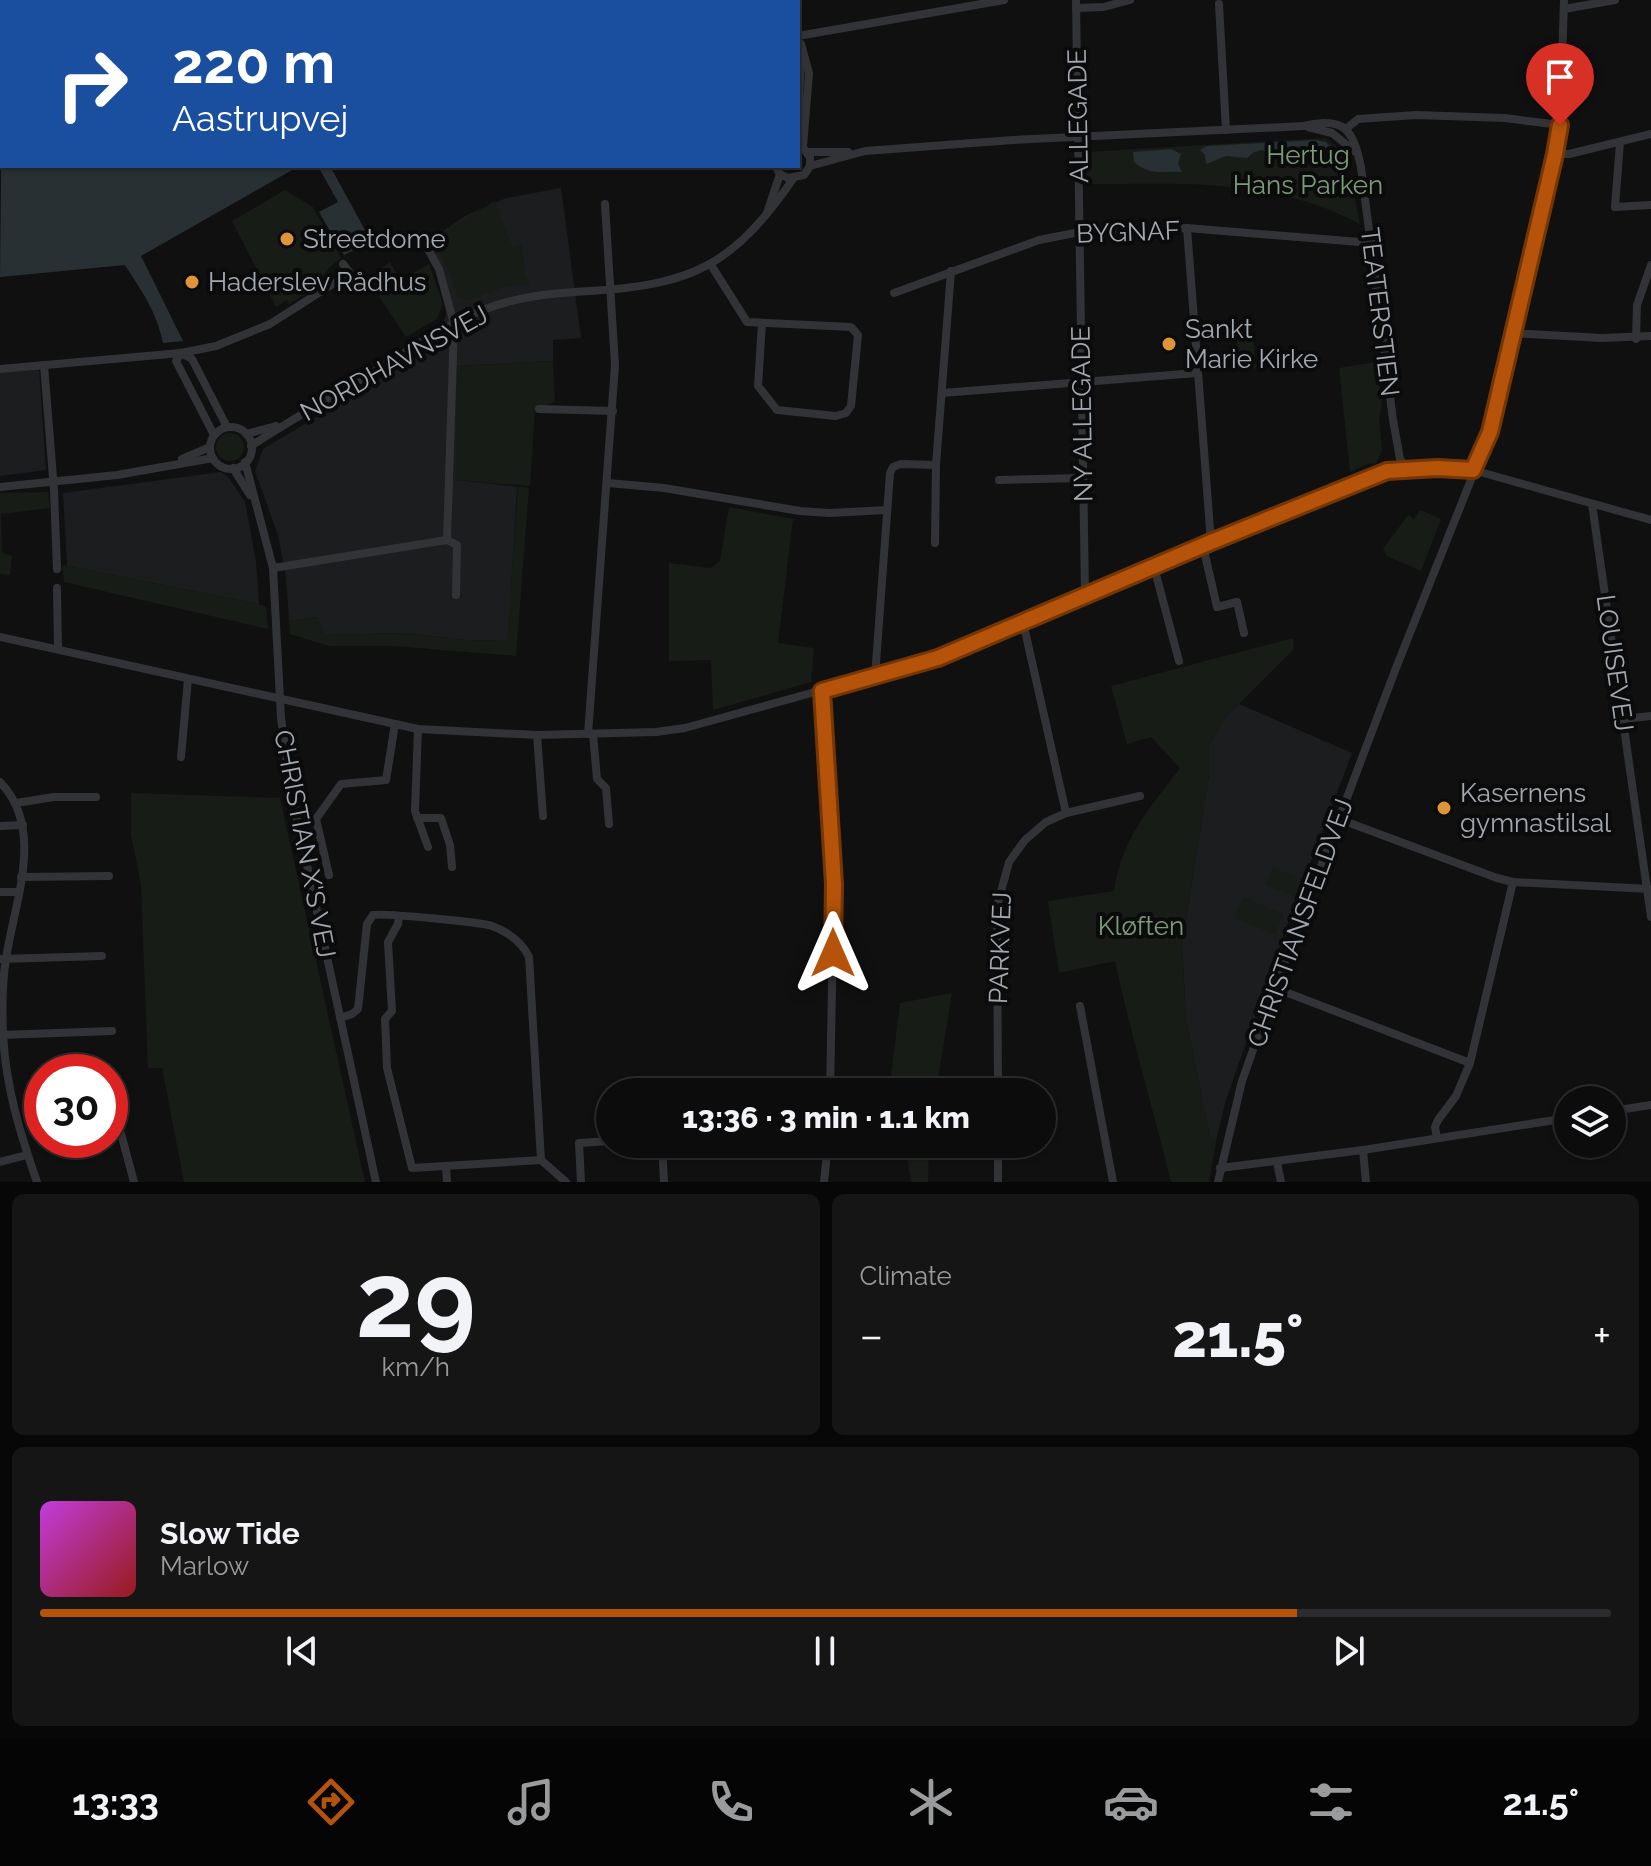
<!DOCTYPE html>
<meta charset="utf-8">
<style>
:root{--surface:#0c0c0d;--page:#151516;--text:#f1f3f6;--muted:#9a9b9d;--line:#2c2c2e;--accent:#b45309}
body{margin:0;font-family:Raleway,sans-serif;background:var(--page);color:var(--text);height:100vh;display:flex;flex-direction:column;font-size:30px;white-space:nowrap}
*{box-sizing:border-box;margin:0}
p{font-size:26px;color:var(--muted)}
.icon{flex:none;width:44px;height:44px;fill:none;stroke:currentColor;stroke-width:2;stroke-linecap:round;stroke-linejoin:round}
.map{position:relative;height:1182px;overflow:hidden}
.panel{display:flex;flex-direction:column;gap:12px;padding:12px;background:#070707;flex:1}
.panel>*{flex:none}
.hud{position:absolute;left:0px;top:0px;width:800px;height:168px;box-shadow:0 2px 6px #0004,0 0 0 2px var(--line);background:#1a4fa0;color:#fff;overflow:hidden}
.controls{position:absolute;left:1554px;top:1086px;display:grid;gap:16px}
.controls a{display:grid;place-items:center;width:72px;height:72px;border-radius:50%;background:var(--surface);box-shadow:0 2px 6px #0004,0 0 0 2px var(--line);font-size:40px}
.speed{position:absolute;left:24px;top:1054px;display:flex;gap:16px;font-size:40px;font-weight:700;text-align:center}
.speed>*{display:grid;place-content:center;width:104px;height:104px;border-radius:50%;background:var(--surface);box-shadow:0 2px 6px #0004,0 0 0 2px var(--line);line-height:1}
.speed .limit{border:12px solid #d22;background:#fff;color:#111}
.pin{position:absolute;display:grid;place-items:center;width:68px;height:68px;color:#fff;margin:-82px -34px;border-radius:50% 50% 50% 0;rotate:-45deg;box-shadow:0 0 8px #0007}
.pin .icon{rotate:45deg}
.me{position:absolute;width:88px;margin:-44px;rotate:0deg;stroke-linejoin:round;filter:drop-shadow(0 0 6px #0008)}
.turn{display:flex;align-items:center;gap:28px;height:168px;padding:0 40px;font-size:36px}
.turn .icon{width:104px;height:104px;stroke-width:2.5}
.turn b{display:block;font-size:56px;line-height:68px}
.big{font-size:60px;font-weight:800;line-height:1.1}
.panel .card{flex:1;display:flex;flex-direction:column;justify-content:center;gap:12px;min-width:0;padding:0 28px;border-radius:12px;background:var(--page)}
.panel .dial{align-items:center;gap:0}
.dial b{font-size:104px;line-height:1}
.song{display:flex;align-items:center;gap:24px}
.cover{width:96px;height:96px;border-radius:12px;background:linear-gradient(135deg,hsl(290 70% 55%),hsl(0 70% 35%))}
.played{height:8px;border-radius:4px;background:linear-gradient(90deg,var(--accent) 80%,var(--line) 80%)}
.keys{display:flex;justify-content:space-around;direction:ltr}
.heat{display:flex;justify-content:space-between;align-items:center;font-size:44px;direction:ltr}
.panel .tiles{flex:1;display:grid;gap:12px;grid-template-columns:1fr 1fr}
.card:last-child{grid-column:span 2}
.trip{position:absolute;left:596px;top:1078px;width:460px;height:80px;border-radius:40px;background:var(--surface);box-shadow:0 2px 6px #0004,0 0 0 2px var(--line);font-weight:800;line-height:80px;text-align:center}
.tabs{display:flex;height:128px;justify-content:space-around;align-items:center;background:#050505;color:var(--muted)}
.tabs .icon{width:56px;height:56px}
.tabs .selected{color:var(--accent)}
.tabs b{font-size:36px;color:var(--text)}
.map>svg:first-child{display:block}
.built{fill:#1c1d1e}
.green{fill:#171c17}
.water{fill:#283034}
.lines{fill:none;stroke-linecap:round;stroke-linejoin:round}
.stream{stroke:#283034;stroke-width:2}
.minor{stroke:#323336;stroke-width:8}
.route-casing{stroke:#753606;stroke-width:20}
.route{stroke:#b45309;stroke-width:14}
.poi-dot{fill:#e0943a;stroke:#0b0b0c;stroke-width:3}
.labels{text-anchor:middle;stroke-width:8;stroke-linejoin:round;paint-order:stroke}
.street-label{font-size:26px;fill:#a3a9b1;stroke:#0b0b0c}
.park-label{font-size:26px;fill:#7d9b7b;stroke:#0b0b0c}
.poi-label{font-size:26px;fill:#a3a9b1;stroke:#0b0b0c;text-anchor:start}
</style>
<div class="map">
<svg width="1651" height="1182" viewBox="0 0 1651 1182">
<rect width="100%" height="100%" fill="#101011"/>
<g class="built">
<polygon points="561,188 581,338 553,340 553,361 457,366 457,480 529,488 517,488 508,641 465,640 407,633 324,635 317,617 289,621 286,577 278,535 255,471 263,449 437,345 447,311 429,241 465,216 506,198"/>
<polygon points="39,368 46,470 0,476 0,371"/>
<polygon points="221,472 229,478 245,502 256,561 259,604 67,566 63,493"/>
<polygon points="1239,704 1352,753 1291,914 1226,1100 1217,1137 1210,1137 1186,1020 1182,945 1209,774 1209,745 1224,719"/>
</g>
<g class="green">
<path d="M1325,138C1338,146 1346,155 1350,170L1338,171V178H1351L1360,224C1271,177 1185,184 1087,184V152Z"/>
<polygon points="285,190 313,207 341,258 329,268 323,277 325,281 289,304 287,300 276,307 232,221"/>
<polygon points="495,201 512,247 522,244 525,275 530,284 503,287 468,300 457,297 451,276 433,239"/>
<polygon points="390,262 400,280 429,264 443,304 437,319 406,337 367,278"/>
<polygon points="1252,328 1256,368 1240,370 1236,329"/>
<polygon points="553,361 555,402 535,409 530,486 456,480 457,366"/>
<polygon points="1376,362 1382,406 1379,418 1382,450 1376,464 1370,463 1350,472 1339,368"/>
<circle cx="230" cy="447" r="14"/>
<polygon points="518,487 529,488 516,656 393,646 329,646 290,634 289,621 317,617 324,635 407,633 465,640 507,641"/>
<polygon points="48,492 50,508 1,514 2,552 12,556 10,575 0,574 0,493"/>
<polygon points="729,507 793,519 778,643 814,648 811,682 713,710 711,660 669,661 669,563 711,568 720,561"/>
<polygon points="1420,510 1441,519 1421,571 1387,556 1383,549 1408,515 1414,519"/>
<polygon points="62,565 259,604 266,607 268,629 64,582"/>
<path d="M1293,638L1294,649L1224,719L1209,745V774L1182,945L1186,1020L1210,1137H1217L1209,1182H1171C1153,1108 1131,1036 1115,961L1059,973L1048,901L1114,891C1122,837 1149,810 1180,768L1151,737L1127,744L1111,686Z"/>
<polygon points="131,793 280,798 365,1182 184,1182 162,1068 148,1068 141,885 131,834"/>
<polygon points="1273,868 1305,880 1299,898 1266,885"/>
<polygon points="1243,897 1283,914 1275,934 1235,918"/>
<polygon points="952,993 936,1092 889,1092 900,1003"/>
<polygon points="905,1144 929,1144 928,1182 911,1182"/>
</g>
<g class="water">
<path d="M2,88V166H299L141,256L183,341L163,343C157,312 141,290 125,265L0,277Z"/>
<polygon points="1315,140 1326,142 1333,149 1329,155 1313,162 1273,155 1262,150 1254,152 1247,158 1226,156 1206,164 1205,155 1200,150 1207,146"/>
<path d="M1171,149L1181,154L1178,164L1182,172C1163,171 1150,176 1134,162L1133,152Z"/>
<polygon points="318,166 330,166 371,241 344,255 319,212 338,202"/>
</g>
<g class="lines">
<polyline class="stream" points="129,0 130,2"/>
<g class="minor">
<polyline points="794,0 794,2"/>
<polyline points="1076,0 1085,596"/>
<polyline points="457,2 458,0"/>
<polyline points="573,2 573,0"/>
<polyline points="1219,4 1226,130"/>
<polyline points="1076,8 1104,7 1130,0"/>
<polyline points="1564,9 1615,0"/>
<polyline points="798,36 1004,0"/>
<polyline points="801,44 809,73 803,146"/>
<polyline points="798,120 801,57"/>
<polyline points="1308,127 1332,133 1358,154"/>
<polyline points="1346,129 1358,119 1416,115 1505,118 1560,125"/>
<polyline points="1620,142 1615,207 1651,205"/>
<polyline points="809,152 848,152"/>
<polyline points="1555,154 1569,154 1651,134"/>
<polyline points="775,166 780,174 788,178 804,175 810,166 810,157 801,145"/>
<path d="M810,166L865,151L1013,140L1304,126C1345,116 1353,130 1361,167L1393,420L1400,459L1407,469"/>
<polyline points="767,213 780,174"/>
<polyline points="1187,228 1211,542"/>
<polyline points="711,265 747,322 851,327 858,335 851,406 846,413 836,416 777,410 758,386 762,323"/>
<polyline points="894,293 1039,240 1080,232 1187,228 1372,243"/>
<polyline points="1511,333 1602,338 1651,336"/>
<polyline points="1636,339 1637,305 1651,265"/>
<polyline points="181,353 176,361 214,435"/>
<polyline points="181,353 192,359 227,427"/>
<polyline points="44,365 54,490 57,569"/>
<polyline points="0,369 181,353 216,346 270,324 350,273 343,264"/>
<polyline points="942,393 1197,373"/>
<polyline points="539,409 613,411"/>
<circle cx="231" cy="448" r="21"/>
<polyline points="246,434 276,426"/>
<path d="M251,446C294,418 338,393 382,367C414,347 447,324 483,310C518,296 553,293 590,291C694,285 734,264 793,179"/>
<polyline points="182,459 210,447"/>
<polyline points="245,462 273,568 281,718 291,792 376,1182"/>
<polyline points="233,468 250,495"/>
<polyline points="999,480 1083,478"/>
<polyline points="608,483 664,488 800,511 829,513 887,510"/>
<polyline points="0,487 117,475 213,458"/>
<polyline points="1592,504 1651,917"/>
<polyline points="447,540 457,545 456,595"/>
<polyline points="935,543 936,465"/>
<polyline points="1203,546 1217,607 1237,602 1244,633"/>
<polyline points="1154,567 1179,661"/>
<polyline points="273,568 447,540 454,324 439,269 420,235"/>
<polyline points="57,588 58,649"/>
<polyline points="1023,622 1066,813"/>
<polyline points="0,637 418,729 537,735 656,732 685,728 938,658 1387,471 1437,468 1473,470 1651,520"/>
<polyline points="875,677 890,473 893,467 901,464 936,465 951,271"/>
<polyline points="822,691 834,884 830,1092"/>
<polyline points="1623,719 1651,716"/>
<polyline points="418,729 415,811 428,847"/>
<polyline points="588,734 615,365 605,204"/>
<polyline points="593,734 597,779 606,788 609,824"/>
<polyline points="537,735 543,816"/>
<polyline points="181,757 188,679"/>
<path d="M0,782C46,829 14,903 6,959C2,983 2,1008 3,1032C5,1085 20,1133 37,1182"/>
<polyline points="16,803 54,797 96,797"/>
<polyline points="417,818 441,818 450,845 452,867"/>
<polyline points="1339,819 1497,878 1513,882 1650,889"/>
<polyline points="0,826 23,825"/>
<polyline points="329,875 316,819 341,784 386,780 395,724"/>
<polyline points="21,877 109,876"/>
<polyline points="0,892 19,892"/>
<polyline points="399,916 398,924 388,942 392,1011 385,1019 387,1068 412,1168 541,1160"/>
<polyline points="0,959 102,956"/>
<polyline points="1275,988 1470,1063"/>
<polyline points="1080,1006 1113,1182"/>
<path d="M340,1018L352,1014L358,1009L367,924L373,915C384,913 480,922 492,926C508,932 522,942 529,957L541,1160L566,1182"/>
<polyline points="1,1035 112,1031"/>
<polyline points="998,1092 997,906 1009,862 1025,840 1046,822 1066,813 1140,796"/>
<polyline points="112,1100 134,1182"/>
<polyline points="1612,1111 1651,1105"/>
<polyline points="1437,1138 1435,1127 1438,1120 1456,1096 1470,1063 1513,882"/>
<polyline points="662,1144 664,1182"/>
<polyline points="998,1144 998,1182"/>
<polyline points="1363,1150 1366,1182"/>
<polyline points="0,1162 27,1155"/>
<polyline points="1277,1162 1281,1182"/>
<polyline points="446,1167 447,1182"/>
<polyline points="1220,1168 1363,1150 1568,1118"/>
<polyline points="581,1182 579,1143 610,1141"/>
<polyline points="824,1182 828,1144"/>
<polyline points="1218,1182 1242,1081 1275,988 1396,668 1490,432 1555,154 1560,125 1564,0"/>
</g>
</g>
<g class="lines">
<g class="route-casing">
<polyline id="route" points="833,953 834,884 822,691 938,658 1211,542 1387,471 1437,468 1473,470 1490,432 1555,154 1560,125"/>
</g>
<use href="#route" class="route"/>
</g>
<g class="poi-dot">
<circle cx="287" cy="239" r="8"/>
<circle cx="192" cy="282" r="8"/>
<circle cx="1169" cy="344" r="8"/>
<circle cx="1444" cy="808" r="8"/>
</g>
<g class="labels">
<g class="street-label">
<text transform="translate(1078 116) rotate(-91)" y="9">ALLEGADE</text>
<text transform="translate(1128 232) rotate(-2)" y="9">BYGNAF</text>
<text transform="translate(1380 312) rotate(83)" y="9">TEATERSTIEN</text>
<text transform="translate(394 363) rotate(-29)" y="9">NORDHAVNSVEJ</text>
<text transform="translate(1082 414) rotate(-91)" y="9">NY ALLEGADE</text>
<text transform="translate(1615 663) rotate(82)" y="9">LOUISEVEJ</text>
<text transform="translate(305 844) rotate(79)" y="9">CHRISTIAN X'S VEJ</text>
<text transform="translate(1300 923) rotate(-70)" y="9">CHRISTIANSFELDVEJ</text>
<text transform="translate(1000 948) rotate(-88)" y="9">PARKVEJ</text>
</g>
<g class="park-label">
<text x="1308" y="164">Hertug<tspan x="1308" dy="30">Hans Parken</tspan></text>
<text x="1141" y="935">Kløften</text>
</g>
<g class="poi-label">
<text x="303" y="248">Streetdome</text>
<text x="208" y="291">Haderslev Rådhus</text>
<text x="1185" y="338">Sankt<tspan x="1185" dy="30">Marie Kirke</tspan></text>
<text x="1460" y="802">Kasernens<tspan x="1460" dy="30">gymnastilsal</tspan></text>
</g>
</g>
</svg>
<div class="controls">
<a><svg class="icon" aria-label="layers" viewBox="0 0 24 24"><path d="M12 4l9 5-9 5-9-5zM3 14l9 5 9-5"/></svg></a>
</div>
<div class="speed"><div class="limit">30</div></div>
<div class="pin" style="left:1560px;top:125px;background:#d93025"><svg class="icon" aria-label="arrive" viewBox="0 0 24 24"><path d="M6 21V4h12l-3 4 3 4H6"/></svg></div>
<svg class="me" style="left:833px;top:953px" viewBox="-20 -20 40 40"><path d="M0-17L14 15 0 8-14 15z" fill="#b45309" stroke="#fff" stroke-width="4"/></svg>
<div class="trip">13:36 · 3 min · 1.1 km</div>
<div class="hud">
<div class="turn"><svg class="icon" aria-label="right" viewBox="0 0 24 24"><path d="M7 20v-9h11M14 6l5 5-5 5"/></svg><div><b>220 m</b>Aastrupvej</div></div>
</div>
</div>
<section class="panel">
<div class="tiles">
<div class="card dial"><b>29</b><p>km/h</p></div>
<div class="card"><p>Climate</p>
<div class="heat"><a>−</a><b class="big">21.5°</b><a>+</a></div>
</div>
<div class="card">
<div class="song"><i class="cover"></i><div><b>Slow Tide</b><p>Marlow</p></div></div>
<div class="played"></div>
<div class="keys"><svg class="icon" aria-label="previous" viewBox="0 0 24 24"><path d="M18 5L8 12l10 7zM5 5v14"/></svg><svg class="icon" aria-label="pause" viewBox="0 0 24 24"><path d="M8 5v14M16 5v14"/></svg><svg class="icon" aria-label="next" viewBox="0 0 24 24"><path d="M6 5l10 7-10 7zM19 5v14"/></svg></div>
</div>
</div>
</section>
<nav class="tabs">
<b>13:33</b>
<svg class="icon selected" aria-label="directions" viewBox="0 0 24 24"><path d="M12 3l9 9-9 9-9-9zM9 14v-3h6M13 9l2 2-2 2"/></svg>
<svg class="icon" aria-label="music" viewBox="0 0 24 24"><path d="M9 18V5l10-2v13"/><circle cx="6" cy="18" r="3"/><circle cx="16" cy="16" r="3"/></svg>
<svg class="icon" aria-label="phone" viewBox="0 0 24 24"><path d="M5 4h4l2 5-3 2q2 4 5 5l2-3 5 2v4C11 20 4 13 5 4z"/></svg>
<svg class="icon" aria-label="climate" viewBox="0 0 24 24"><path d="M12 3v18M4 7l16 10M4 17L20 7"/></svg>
<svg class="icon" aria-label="car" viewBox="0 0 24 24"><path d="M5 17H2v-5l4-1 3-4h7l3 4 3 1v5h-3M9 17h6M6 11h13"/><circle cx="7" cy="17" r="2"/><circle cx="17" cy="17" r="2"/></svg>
<svg class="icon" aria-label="filters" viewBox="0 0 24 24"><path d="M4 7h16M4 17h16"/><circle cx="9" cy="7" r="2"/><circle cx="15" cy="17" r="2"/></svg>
<b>21.5°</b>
</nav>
